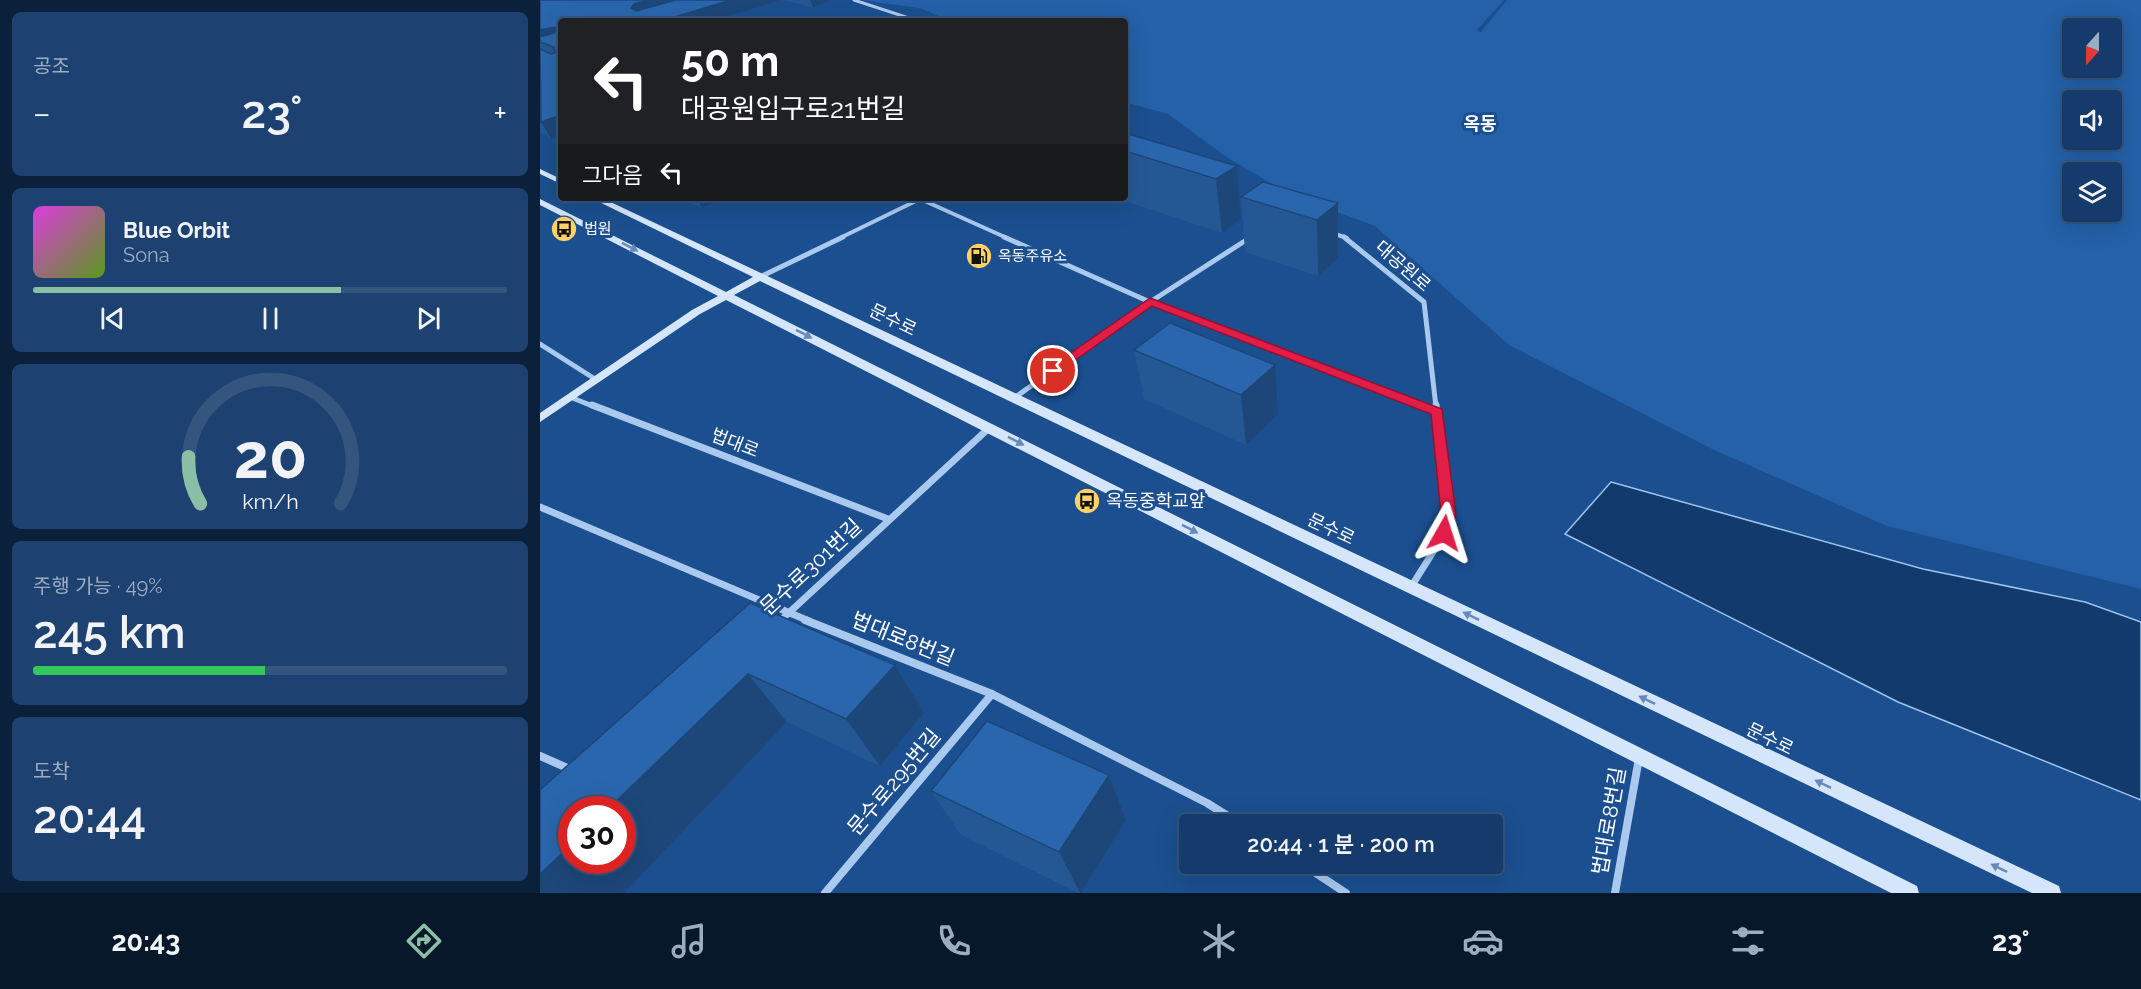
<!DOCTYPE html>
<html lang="ko">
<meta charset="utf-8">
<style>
:root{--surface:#143b6b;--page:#1d4271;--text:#f1f3f6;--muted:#9dadc1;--line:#33557e;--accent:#8abfa5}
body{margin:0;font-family:Raleway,"Noto Sans KR",sans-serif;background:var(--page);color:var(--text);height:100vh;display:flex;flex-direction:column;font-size:22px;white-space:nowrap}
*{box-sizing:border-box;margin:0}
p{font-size:20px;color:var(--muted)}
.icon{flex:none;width:33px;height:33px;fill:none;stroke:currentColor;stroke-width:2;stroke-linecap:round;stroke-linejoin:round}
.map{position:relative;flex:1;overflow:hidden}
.sheet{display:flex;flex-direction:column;gap:12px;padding:12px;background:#0b203b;width:540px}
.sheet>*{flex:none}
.top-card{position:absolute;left:18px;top:18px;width:570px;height:183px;border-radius:6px;box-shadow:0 6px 24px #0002,0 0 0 2px var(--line);background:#202124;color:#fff;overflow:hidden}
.needle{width:39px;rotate:201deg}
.controls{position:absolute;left:1522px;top:18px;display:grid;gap:12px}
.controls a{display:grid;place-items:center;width:60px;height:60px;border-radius:6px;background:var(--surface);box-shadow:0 6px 24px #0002,0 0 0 2px var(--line);font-size:30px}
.speed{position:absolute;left:18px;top:796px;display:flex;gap:12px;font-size:30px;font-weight:700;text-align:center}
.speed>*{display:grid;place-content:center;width:78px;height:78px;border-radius:50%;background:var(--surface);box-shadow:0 6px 24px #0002,0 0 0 2px var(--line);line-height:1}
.speed .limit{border:9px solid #d22;background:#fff;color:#111}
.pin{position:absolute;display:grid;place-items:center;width:51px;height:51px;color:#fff;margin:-26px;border:3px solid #fff;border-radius:50%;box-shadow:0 2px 6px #0007}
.me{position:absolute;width:66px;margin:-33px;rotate:6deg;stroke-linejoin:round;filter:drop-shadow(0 0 4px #0008)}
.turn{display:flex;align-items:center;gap:21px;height:126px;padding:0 24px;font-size:27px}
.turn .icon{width:78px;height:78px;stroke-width:2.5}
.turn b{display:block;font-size:42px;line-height:51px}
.then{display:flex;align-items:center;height:57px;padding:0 24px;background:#0003;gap:12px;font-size:22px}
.big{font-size:45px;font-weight:600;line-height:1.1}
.sheet .widget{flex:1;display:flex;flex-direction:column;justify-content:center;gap:9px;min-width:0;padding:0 21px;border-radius:9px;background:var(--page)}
.sheet .dial{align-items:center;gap:0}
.dial svg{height:156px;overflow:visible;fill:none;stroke:var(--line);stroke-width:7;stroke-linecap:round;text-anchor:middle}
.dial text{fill:var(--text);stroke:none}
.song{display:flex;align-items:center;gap:18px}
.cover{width:72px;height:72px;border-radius:9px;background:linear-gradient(135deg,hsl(300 70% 55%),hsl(90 70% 35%))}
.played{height:6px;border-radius:3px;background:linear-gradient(90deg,var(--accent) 65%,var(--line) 65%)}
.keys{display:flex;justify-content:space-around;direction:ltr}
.heat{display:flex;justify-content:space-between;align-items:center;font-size:33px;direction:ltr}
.charge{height:9px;border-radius:4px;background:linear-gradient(90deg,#34c759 49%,var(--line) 0)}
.trip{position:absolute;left:639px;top:814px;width:324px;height:60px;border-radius:6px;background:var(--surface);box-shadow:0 6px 24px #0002,0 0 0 2px var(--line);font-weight:600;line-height:60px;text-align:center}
.tabs{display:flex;height:96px;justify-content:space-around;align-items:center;background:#08182b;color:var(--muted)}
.tabs .icon{width:42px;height:42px}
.tabs .active{color:var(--accent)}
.tabs b{font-size:27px;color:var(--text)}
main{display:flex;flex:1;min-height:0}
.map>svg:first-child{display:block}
.green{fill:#2461a8;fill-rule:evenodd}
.water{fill:#123a6d;stroke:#9cc4f0;stroke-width:1.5}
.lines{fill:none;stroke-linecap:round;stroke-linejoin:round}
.street-far4{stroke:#a9c9ee;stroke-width:3}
.street-far3{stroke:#a9c9ee;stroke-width:4}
.street-far2{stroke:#a9c9ee;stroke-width:5}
.street-far1{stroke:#a9c9ee;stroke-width:7}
.street{stroke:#a9c9ee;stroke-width:8}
.secondary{fill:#d6e6fa;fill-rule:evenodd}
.wall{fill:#245895}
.shaded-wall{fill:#1d4779}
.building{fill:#2a66ad;stroke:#1d4779;stroke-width:1.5}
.oneway{fill:#668bba}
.route{fill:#e11d48;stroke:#92132f;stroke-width:1.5}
.labels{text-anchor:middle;stroke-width:6;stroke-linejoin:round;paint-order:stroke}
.far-poi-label{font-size:15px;fill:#fff;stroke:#1b4f8f;text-anchor:start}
.far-quarter-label{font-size:18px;font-weight:bold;fill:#fff;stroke:#1b4f8f}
.street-label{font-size:18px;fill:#fff;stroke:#1b4f8f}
.poi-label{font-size:18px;fill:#fff;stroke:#1b4f8f;text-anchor:start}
.near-street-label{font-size:21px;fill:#fff;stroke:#1b4f8f}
</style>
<main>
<section class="sheet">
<div class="widget"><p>공조</p>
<div class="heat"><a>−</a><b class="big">23°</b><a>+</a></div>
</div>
<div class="widget">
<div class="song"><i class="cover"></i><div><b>Blue Orbit</b><p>Sona</p></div></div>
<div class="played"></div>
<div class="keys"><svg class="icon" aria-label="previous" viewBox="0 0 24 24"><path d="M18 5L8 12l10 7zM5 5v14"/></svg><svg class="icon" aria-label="pause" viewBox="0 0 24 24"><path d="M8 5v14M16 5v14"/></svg><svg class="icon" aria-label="next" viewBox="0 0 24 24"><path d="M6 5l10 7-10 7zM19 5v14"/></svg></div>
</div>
<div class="widget dial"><svg viewBox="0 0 100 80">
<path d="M14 69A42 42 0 1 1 86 69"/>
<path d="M14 69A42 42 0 0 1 8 45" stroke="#8abfa5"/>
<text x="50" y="56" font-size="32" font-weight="700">20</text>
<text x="50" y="72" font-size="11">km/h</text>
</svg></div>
<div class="widget"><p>주행 가능 · 49%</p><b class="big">245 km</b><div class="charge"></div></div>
<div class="widget"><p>도착</p><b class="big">20:44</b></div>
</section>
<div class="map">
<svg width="1601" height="893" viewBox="0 0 1601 893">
<rect width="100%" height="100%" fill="#1b4f8f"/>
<path class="green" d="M325,0H964L937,30L940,33L967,0H1601V589L1347,526L1172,449L969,345L835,226L753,196L688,158L628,114L585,102V21H409C400,17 391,12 382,9C363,4 344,5 325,0ZM1533,28H1572V68H1533ZM1533,100H1572V140H1533ZM1533,172H1572V212H1533Z"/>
<polygon class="water" points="1071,482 1383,569 1545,602 1601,622 1601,800 1358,702 1025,534"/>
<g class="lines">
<polyline class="street-far4" points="314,0 378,21"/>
<g class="street-far3">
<polyline points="378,198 467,238"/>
<polyline points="792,233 807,238"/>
<polyline points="300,238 382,198"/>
</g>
<g class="street-far2">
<polyline points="464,237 610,302 883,407"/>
<polyline points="804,237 884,302 896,407"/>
<polyline points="220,277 303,237"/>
<polyline points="0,344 55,379"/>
<polyline points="30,397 55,407"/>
<polyline points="474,398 610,302 711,237"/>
</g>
<g class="street-far1">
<polyline points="52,405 348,519"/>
<polyline points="879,405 897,412"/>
<polyline points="0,507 269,621"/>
<polyline points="871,587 898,544 909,514 896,405"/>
<polyline points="240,621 449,428"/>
</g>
<g class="street">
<polyline points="265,620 452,694 667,803 702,825"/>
<polyline points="238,623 242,620"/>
<polyline points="0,756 32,770"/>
<polyline points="762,864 806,893"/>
<polyline points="285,893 452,694"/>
<polyline points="1075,893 1099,758"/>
</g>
<g class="secondary">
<polygon points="0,169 21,179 21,184 0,174"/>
<polygon points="51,198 62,198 1519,886 1521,893 1492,893 220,281 194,295 1377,886 1379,893 1351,893 186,300 160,314 0,422 0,413 152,310 178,296 0,205 0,199 186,292 213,277"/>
</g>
</g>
<g class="wall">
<polygon points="0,0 241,0 172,21 21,21 21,135 11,138 0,132"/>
<polygon points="244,0 289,0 273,8"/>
<polygon points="585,133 697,166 701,219 682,233 576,198 585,198"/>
<polygon points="701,197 798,203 798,258 778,276 705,252"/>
<polygon points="139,198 186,198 162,208"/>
<polygon points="630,323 738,414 706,445 604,399 594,350"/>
<polygon points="210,603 355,665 384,713 340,766 247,722 84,893"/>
<polygon points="569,775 586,820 541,893 538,893 421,835 391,791"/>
</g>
<g class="shaded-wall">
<polygon points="108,0 162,0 101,17 91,8 94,4"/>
<polygon points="191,0 241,0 172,21 136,21 134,17"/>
<polygon points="270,0 289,0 273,8"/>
<polygon points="15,27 21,37 0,42 0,30"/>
<polygon points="21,115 21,135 11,138 1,122"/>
<polygon points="697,166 701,219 682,233 676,179"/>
<polygon points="156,198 186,198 162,208"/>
<polygon points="798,203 798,258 778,276 777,220"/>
<polygon points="735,365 738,414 706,445 701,395"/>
<polygon points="355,665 384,713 340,766 306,719"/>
<polygon points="208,674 247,722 84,893 0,893 0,874 32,844 32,861 82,861 82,810 67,810"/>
<polygon points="569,775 586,820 541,893 540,893 519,852"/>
</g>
<g class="building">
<polygon points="0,0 108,0 94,4 91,8 96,11 136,0 191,0 134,17 147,21 21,21 21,115 1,122 0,49 11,54 15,53 14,47 0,42 0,37 14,33 17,30 15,27 0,30"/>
<polygon points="585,133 697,166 676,179 585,151"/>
<polygon points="723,182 798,203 777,220 701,197"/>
<polygon points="630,323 735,365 701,395 594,350"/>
<polygon points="210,603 355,665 306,719 208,674 67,810 32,810 32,844 0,874 0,790"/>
<polygon points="447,721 569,775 519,852 391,791"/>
</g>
<defs><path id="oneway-solid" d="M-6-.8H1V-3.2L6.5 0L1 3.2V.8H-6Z" transform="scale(1.5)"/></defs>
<g class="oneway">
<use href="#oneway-solid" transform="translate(90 247) rotate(27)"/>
<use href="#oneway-solid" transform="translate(264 334) rotate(27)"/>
<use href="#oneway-solid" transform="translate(476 441) rotate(27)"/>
<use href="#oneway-solid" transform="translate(650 529) rotate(27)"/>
<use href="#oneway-solid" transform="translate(931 616) rotate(-154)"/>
<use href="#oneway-solid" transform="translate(1107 700) rotate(-154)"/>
<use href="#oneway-solid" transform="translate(1283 784) rotate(-154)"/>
<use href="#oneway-solid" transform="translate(1459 868) rotate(-154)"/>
</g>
<polygon class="route" points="610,298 902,409 916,514 910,537 899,537 897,533 901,514 891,414 612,306 517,373 509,373 507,371 509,368"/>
<defs>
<g id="bus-disc" transform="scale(1.35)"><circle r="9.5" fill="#ffd166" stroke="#1b4f8f"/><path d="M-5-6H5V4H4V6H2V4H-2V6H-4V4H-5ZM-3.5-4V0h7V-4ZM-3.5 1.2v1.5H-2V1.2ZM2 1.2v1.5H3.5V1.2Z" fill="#111"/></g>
<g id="fuel-disc" transform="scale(1.35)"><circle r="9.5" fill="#ffd166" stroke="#1b4f8f"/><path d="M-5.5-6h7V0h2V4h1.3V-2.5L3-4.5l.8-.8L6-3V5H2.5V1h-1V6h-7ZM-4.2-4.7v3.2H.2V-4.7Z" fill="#111"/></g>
</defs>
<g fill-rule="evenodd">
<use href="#bus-disc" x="24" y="229"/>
<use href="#fuel-disc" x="439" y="256"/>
<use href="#bus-disc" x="547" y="501"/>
</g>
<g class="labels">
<g class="far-poi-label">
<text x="44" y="234">법원</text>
<text x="458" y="261">옥동주유소</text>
</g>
<g class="far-quarter-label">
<text x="940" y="130">옥동</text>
</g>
<g class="street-label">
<text transform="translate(863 266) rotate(41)" y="6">대공원로</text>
<text transform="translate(353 320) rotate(26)" y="6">문수로</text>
<text transform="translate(195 443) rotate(21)" y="6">법대로</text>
<text transform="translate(791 529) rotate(25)" y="6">문수로</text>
<text transform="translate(1230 739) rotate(26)" y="6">문수로</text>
</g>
<g class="poi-label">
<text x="566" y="507">옥동중학교앞</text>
</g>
<g class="near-street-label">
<text transform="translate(271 567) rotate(-43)" y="7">문수로301번길</text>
<text transform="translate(363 639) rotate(22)" y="7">법대로8번길</text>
<text transform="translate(354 782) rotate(-50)" y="7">문수로295번길</text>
<text transform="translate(1069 821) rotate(-80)" y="7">법대로8번길</text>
</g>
</g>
</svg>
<div class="controls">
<a><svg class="needle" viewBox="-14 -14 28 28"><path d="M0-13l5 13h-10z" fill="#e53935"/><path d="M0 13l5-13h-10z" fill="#9dadc1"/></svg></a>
<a><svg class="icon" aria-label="sound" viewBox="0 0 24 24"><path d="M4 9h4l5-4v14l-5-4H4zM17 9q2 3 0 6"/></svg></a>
<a><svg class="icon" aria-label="layers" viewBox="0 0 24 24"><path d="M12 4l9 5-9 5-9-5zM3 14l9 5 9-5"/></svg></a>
</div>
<div class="speed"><div class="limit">30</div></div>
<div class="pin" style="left:513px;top:371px;background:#d93025"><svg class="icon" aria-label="arrive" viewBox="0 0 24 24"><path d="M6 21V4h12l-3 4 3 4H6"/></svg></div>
<svg class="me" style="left:904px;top:533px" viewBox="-20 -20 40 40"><path d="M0-17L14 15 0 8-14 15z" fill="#e11d48" stroke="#fff" stroke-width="4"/></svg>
<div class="trip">20:44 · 1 분 · 200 m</div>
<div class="top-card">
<div class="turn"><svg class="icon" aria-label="left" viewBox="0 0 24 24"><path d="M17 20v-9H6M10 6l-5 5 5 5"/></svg><div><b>50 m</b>대공원입구로21번길</div></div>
<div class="then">그다음<svg class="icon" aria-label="left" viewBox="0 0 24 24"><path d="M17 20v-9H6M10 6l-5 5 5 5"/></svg></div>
</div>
</div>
</main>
<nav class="tabs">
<b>20:43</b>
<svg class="icon active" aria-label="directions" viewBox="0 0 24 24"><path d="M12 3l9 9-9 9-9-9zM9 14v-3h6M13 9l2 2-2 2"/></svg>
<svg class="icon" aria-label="music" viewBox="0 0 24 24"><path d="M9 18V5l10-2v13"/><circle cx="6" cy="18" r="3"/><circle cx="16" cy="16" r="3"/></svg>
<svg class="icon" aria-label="phone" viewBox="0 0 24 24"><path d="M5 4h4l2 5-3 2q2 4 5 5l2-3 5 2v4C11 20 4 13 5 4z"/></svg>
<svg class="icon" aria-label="climate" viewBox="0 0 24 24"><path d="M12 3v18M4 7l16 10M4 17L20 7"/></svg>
<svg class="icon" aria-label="car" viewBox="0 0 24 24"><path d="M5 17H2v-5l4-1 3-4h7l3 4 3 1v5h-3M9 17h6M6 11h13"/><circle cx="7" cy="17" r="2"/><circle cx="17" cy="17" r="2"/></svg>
<svg class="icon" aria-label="filters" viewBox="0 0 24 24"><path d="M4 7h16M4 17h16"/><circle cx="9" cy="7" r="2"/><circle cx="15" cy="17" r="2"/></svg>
<b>23°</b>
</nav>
